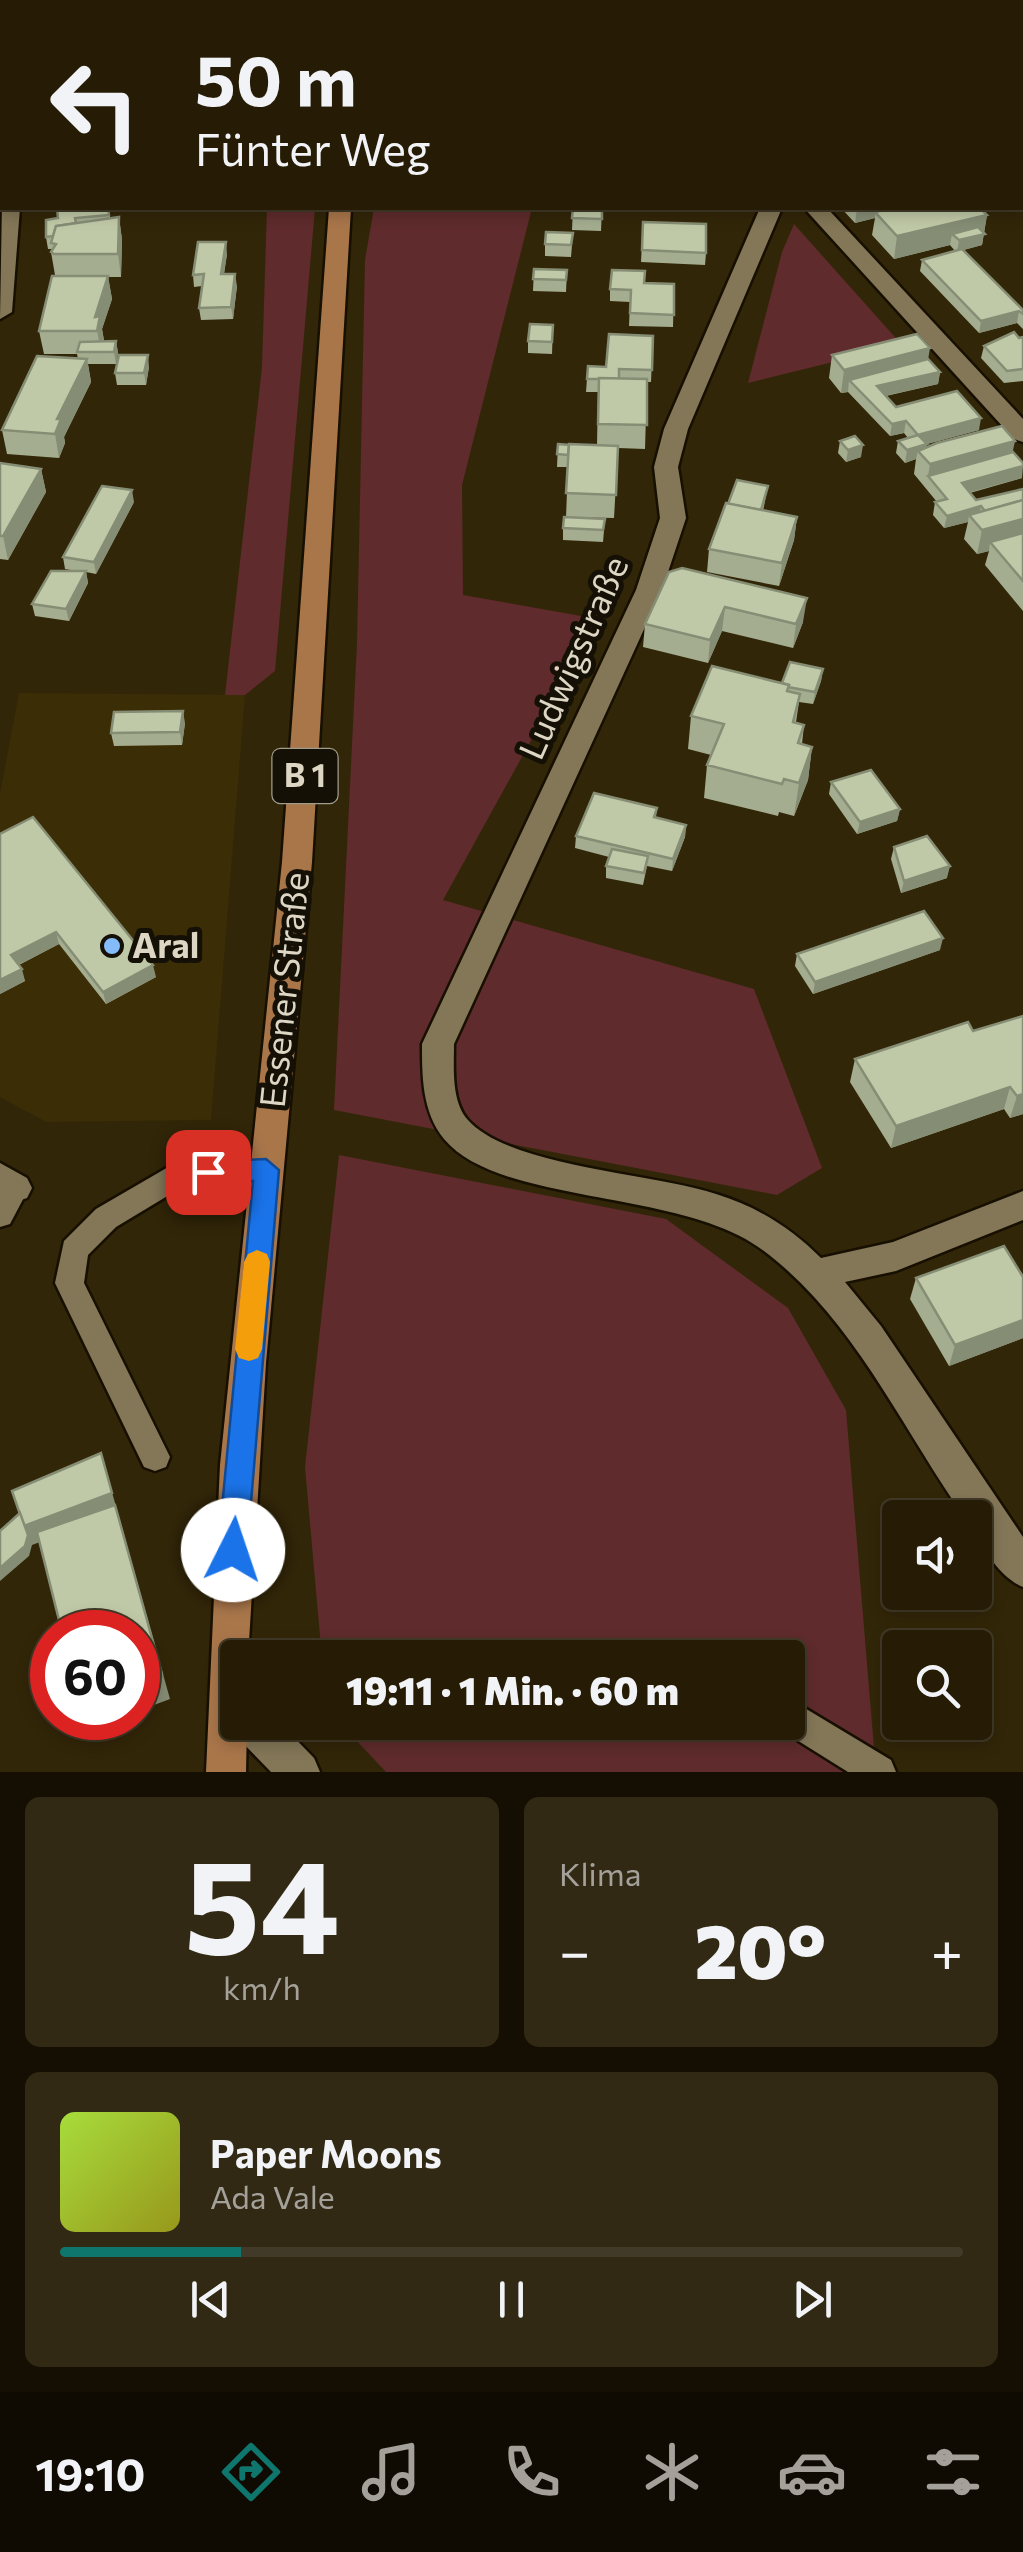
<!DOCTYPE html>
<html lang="de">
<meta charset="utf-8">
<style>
:root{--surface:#261c06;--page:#322914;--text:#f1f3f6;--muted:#a4a19b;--line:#423a28;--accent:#0f766e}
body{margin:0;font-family:Commissioner,sans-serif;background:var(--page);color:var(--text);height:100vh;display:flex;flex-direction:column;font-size:38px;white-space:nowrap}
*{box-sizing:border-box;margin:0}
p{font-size:32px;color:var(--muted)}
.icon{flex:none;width:55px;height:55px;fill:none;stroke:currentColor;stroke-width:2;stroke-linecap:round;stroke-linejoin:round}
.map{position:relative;height:1772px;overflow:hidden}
.panel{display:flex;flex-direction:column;gap:25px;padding:25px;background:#150f03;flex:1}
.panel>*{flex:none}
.hud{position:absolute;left:0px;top:0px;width:1025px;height:210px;box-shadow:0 5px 15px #0003,0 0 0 2px var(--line);background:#261c06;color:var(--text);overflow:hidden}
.fabs{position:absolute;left:882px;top:1500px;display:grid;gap:20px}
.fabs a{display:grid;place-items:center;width:110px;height:110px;border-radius:10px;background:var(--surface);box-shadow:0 5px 15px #0003,0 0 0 2px var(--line);font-size:50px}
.speed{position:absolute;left:30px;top:1610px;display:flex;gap:20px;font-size:50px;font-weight:700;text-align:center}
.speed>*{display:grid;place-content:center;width:130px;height:130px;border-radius:50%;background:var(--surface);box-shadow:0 5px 15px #0003,0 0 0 2px var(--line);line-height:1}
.speed .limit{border:15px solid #d22;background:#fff;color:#111}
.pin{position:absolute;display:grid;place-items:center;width:85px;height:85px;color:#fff;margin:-42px;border-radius:20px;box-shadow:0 5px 15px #0006}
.me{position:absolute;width:110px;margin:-55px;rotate:4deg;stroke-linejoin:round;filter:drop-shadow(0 0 8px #0008)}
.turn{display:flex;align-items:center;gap:35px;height:210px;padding:0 30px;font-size:45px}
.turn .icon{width:130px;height:130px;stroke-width:2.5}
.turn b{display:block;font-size:70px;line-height:85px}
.big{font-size:75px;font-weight:800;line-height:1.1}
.panel .widget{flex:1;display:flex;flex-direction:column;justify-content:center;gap:15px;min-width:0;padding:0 35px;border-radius:15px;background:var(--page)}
.panel .dial{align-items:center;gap:0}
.dial b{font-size:130px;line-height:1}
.song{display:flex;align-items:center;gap:30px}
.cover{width:120px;height:120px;border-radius:15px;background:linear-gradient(135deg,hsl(80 70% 55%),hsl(60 70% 35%))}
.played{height:10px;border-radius:5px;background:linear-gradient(90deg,var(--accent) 20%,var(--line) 20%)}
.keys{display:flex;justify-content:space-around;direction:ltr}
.heat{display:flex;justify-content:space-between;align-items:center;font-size:55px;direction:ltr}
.panel .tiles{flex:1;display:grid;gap:25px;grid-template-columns:1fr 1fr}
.widget:last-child{grid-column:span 2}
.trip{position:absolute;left:220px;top:1640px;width:585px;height:100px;border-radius:10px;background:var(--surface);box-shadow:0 5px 15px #0003,0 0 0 2px var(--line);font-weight:800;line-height:100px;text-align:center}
.menu{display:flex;height:160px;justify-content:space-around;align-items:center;background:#0f0b02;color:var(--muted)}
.menu .icon{width:70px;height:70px}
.menu .selected{color:var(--accent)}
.menu b{font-size:45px;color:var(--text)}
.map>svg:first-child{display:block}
.built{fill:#3b2d05}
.green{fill:#5f2b2c}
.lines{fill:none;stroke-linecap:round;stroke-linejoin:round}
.service-casing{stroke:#170f00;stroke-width:5}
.minor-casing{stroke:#170f00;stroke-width:5}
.tertiary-casing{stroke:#170f00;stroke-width:5}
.secondary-casing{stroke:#170f00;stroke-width:35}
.primary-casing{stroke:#170f00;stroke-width:5}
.motorway-casing{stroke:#170f00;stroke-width:5}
.service{fill:#847758;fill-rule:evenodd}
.minor{fill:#847758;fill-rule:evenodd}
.tertiary{fill:#847758;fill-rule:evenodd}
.secondary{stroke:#847758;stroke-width:30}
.primary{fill:#a9764a;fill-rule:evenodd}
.motorway{fill:#c17641;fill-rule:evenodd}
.wall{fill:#a5ad90}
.shaded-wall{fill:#868d75}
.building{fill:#c0c9a7;stroke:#868d75;stroke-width:2.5}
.route{fill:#1a73e8;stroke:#114b97;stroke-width:2.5}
.slow{fill:#f59e0b}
.poi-dot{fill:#84bcfb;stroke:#151005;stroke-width:4}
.labels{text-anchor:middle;stroke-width:10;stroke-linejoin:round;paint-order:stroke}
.shield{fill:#151005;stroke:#a19b8b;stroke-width:2.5}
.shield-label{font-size:32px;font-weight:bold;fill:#ddd6c5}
.street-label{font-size:35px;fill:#ddd6c5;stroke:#151005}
.poi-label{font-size:35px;font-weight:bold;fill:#ddd6c5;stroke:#151005;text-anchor:start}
</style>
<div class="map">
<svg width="1023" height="1772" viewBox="0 0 1023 1772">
<rect width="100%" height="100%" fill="#322608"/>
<polygon class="built" points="19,693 245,695 211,1120 46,1122 0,1097 0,794"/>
<g class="green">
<polygon points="267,208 315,208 275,671 245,695 225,695 262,367"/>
<polygon points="374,208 532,208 462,485 463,595 598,619 443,900 754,989 822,1168 777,1195 334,1110 357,643 365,260"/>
<polygon points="794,224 902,345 748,383 782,252"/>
<polygon points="339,1155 666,1219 788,1308 846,1410 876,1772 386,1772 340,1723 788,1722 788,1658 322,1658 305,1467"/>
</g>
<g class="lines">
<g class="service-casing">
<g id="service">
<polygon points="266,1158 276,1162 280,1170 276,1178 184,1186 116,1227 88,1255 84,1283 170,1457 166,1467 155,1471 144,1467 55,1283 64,1241 96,1209 170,1166"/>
<polygon points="15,1176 25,1180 29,1188 10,1224 0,1227 0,1189 5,1180"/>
<polygon points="788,1698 891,1760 896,1772 848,1772 776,1727 774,1722 788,1722"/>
</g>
</g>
<g class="minor-casing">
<g id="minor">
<polygon points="993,0 1013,0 1015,2 995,2"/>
<rect x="1022" y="11" width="1" height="13"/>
<polygon points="2,203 2,208 20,208 12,312 0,319"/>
<path d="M760,208H782L688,429L678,467L686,518L662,590L454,1044C454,1067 451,1100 467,1119C508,1167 653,1173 716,1194C756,1206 791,1228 821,1258L893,1242L1023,1191V1220L896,1271L845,1282L881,1326L1023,1537V1587C1000,1578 975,1542 975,1518H965C901,1427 854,1319 764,1251C681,1188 500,1206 444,1139C422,1112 422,1076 422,1044L636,590L660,518L654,467L664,429Z"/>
<polygon points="804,208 827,208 1023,419 1023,442 1014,439"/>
<polygon points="0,1163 27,1178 32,1188 27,1198 15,1202 0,1196"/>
</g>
</g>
<g class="tertiary-casing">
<g id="tertiary">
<rect x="0" y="113" width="2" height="12"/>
<polygon points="238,1707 238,1722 279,1722 314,1758 320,1772 271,1772 236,1736 230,1722"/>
</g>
</g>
<g class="secondary-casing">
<polyline id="secondary" points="489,2 493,0"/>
</g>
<g class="primary-casing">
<polygon id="primary" points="329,208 351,208 312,862 266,1363 248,1658 238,1658 238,1722 247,1722 246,1772 206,1772 220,1465 282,862"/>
</g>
<g class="motorway-casing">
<polygon id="motorway" points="335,0 357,0 359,2 337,2"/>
</g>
<use href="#service" class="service"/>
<use href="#minor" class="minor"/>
<use href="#tertiary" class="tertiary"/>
<use href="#secondary" class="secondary"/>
<use href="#primary" class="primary"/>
<use href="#motorway" class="motorway"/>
</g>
<g class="wall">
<polygon points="552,0 729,0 731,2 552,2"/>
<polygon points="57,208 128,208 110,210 110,218 119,217 122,240 121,277 108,277 112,299 102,329 104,341 116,341 118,353 116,364 88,364 91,382 64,437 65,443 59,458 7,454 2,430 78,359 77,354 44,354 39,331 57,276 55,275 51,252 52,249 48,249 46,237 58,218"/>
<polygon points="573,208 602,208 601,231 572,230"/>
<polygon points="666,208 730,208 730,209"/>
<polygon points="841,208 951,208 987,215 982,245 963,250 1023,310 1023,329 1017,323 979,333 920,271 922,260 955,251 950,245 894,259 872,235 875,218 855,223"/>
<polygon points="643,222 706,253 705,265 641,262"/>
<polygon points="573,233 571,257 545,256 545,244"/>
<polygon points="227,254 224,274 237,286 233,319 201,320 199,308 202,286 194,287 193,275"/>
<polygon points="534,269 567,270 566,292 533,291"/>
<polygon points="644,283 674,284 673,327 629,326 630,302 610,301 610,289"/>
<polygon points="553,325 552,354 528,353 528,341"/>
<polygon points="653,336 651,382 647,382 645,449 618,448 614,518 566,517 568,467 557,467 558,444 597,445 598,392 586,392 588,366 606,367"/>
<polygon points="1023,337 1023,381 1004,383 981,358 984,346"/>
<polygon points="832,355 928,359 940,372 938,384 886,396 896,407 979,430 927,444 926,448 1013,452 1022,478 970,493 976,500 1023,489 1023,611 985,565 989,551 977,554 964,539 968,522 944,528 933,515 935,502 937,502 914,474 916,459 905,463 896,453 898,441 908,438 904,433 890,436 848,392 841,393 829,378"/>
<polygon points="149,367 146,385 117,385 115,373"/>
<polygon points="840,441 861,457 846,462 838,453"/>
<polygon points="0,463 41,469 46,492 8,560 0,559"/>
<polygon points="768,486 763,511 797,517 794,540 779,586 707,572 709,549 728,504"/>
<polygon points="134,502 96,574 86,572 88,583 69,621 35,616 32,604 77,571 65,569 63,557"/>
<polygon points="605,519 603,542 563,540 563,528"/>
<polygon points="669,572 803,622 793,648 722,631 708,663 643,647 645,624"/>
<polygon points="823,669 821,681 813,704 799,702 796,722 804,725 802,744 812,747 808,780 794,816 779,812 778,816 704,798 707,765 711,755 688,749 691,716"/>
<polygon points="185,723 182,745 114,746 111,733"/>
<polygon points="831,782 900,809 897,821 857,834 829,794"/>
<polygon points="657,808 656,817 686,825 685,837 672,871 647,866 643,885 606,878 606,866 609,857 575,848 576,836"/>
<polygon points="0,834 156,977 106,1004 59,944 19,965 25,981 0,994"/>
<polygon points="894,847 947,878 901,893 891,859"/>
<polygon points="940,950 813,994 795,966 797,954"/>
<polygon points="1023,1016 1023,1114 1010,1118 1004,1109 891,1148 850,1082 855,1059 973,1031"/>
<polygon points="1023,1277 1023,1338 949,1366 910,1299 916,1278"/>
</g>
<g class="shaded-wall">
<polygon points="0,0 12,0 12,1 2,2 2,5 0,6"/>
<polygon points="612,0 631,0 630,2 600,2"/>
<polygon points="647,0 713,0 713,2 646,2"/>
<rect x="0" y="78" width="2" height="23"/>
<polygon points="857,208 902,208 875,212 875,218 855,223"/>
<polygon points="987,215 982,245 957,252 959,240 952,234 950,245 894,259 897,236"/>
<polygon points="119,217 122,240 121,277 118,254"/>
<polygon points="226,242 227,254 222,286 221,274"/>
<polygon points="235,274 237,286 233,319 231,307"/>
<polygon points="108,276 112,299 102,329 104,340 101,354 95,317"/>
<polygon points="1019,311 1017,323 979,333 981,321"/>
<polygon points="116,341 118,353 116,364 114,352"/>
<polygon points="930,348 926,372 849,380 848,392 841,393 844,370"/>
<polygon points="148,355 149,367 146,385 144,373"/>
<polygon points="87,359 91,382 64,437 65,443 59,458 55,434 57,419"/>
<polygon points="940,372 938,384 875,398 877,386"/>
<polygon points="981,418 979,430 916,447 918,435"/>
<polygon points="906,421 904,433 890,436 892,424"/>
<polygon points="1015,441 1010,464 928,476 930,464"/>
<polygon points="927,444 925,456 918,451 916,459 905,463 907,450"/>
<polygon points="863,445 861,457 846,462 848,450"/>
<polygon points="1023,466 1022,478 960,495 962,483"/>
<polygon points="41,469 46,492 8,560 3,536"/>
<polygon points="132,490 134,502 96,574 94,562"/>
<polygon points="981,506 979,518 969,515 968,522 944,528 947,516"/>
<polygon points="1023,511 1023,541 990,542 989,551 977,554 982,530"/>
<polygon points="797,517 794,540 779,586 782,563"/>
<polygon points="86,571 88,583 69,621 66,609"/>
<polygon points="807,598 803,622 793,648 796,624"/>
<polygon points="725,607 722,631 708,663 710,640"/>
<polygon points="823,669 821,681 813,704 815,692"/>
<polygon points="183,711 185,723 182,745 180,732"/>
<polygon points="812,747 808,780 794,816 799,783"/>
<polygon points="900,809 897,821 857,834 860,822"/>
<polygon points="686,825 685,837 672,871 673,859"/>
<polygon points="950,866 947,878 901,893 904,881"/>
<polygon points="56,932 59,944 14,967 11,955"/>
<polygon points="943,938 940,950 813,994 815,982"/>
<polygon points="153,965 156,977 106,1004 103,992"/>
<polygon points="22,969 25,981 0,994 0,980"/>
<polygon points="1010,1087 1004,1109 891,1148 896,1126"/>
<polygon points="1023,1094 1023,1114 1010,1118 1017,1096"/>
<polygon points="1023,1320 1023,1338 949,1366 955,1345"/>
<polygon points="101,1453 170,1699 138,1711 138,1683 117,1513 32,1545 29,1556 0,1581 0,1568 20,1513"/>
<polygon points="65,1718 120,1718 73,1735"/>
</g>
<g class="building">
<rect x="139" y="0" width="39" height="2"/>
<polygon points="560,0 612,0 600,2 562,2"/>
<polygon points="713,0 729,0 731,2 715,2"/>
<rect x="0" y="50" width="2" height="28"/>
<polygon points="57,208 108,208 109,215 75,218 76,223 56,226 53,236 46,237 46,220 58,218"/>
<polygon points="573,208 602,208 602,219 572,218"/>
<polygon points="895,208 980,208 987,215 897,236 875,212"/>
<polygon points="119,217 118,254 54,254 51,252 56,244 51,243 56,226"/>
<polygon points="643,222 706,224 706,253 642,250"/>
<polygon points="978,227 985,234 959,240 952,234"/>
<polygon points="546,232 573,233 571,245 545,244"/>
<polygon points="198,242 226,242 221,274 235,274 231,307 199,308 204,274 193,275"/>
<polygon points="962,249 1023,310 1023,314 1019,311 981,321 922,260"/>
<polygon points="534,269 567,270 566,280 533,279"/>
<polygon points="612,270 645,271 644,283 674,284 674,315 630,313 631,290 610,289"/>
<polygon points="52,276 108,276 95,317 100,316 97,331 39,331"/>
<polygon points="530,324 553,325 552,342 528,341"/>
<polygon points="1014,332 1019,338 1023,337 1023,369 1007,371 984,346"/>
<polygon points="609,334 653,336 652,370 619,369 619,379 587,379 588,366 606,367"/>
<polygon points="917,334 930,348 844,370 832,355"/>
<polygon points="116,341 114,352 77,352 80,342"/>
<polygon points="119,355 148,355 144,373 115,373"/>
<polygon points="37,356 87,359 57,419 61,419 55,434 2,430"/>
<polygon points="928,359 940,372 877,386 896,407 957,391 981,418 918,435 927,444 907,450 898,441 918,435 906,421 892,424 849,380"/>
<polygon points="599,378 647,379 647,425 598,424"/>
<polygon points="1002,426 1015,441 930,464 918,451 937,443"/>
<polygon points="855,436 863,445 848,450 840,441"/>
<polygon points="558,444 569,445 568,455 557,454"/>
<polygon points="569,444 618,446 616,495 566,493"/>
<polygon points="1013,452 1023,463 1023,466 962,483 976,500 1023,489 1023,500 985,511 981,506 947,516 935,502 947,499 928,476"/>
<polygon points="0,463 41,469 3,536 0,536"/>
<polygon points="737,480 768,486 761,510 728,504"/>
<polygon points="102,486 132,490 94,562 63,557"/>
<polygon points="1023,500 1023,519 982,530 969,515"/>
<polygon points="726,503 797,517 782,563 709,549"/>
<polygon points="564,517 605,519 603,530 563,528"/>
<polygon points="1023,533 1023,581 990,542"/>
<polygon points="682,568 807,598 796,624 725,607 710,640 645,624 669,572"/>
<polygon points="51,571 86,571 66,609 32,604"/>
<polygon points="790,662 823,669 815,692 788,687 789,685 782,683"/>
<polygon points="712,666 789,685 787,691 800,694 793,722 804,725 798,743 812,747 799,783 784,779 782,784 707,765 724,724 691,716"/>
<polygon points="183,711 180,732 111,733 114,712"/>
<polygon points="871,770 900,809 860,822 831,782"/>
<polygon points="594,793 657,808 654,817 686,825 673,859 576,836"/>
<polygon points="33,817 153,965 103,992 56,932 11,955 22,969 0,980 0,834"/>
<polygon points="927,836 950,866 904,881 894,847"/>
<polygon points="612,849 648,856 644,873 606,866"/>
<polygon points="924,911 943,938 815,982 797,954"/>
<polygon points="1023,1016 1023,1094 1017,1096 1010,1087 896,1126 855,1059 968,1022 973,1031"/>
<polygon points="1004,1246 1023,1277 1023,1320 955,1345 916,1278"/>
<polygon points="101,1453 112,1493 24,1526 12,1491"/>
<polygon points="115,1505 162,1674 138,1683 138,1632 62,1632 37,1532"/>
<polygon points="20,1513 28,1535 25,1546 0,1568 0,1531"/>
</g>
<polygon class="route" points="266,1159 279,1170 247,1550 243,1559 233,1563 223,1559 218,1550 253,1181 208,1183 196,1172 208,1162"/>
<polygon class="slow" points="257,1250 267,1254 270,1262 262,1349 258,1358 249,1361 239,1358 235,1349 244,1262 248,1254"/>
<circle class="poi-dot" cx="112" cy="946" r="10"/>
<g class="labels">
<rect class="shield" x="272.5" y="749" width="65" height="54" rx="8"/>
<g class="shield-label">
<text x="305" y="787">B 1</text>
</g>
<g class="street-label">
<text transform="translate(574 658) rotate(-66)" y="12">Ludwigstraße</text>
<text transform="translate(285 990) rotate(-84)" y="12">Essener Straße</text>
</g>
<g class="poi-label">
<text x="132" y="958">Aral</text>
</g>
</g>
</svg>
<div class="fabs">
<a><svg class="icon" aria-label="sound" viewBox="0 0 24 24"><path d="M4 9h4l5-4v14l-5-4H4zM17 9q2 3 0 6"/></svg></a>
<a><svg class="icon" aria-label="search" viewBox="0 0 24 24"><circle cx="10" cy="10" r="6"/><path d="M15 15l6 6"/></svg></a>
</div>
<div class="speed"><div class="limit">60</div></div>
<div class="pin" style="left:208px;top:1172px;background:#d93025"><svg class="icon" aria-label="arrive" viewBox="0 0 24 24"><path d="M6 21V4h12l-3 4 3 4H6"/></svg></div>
<svg class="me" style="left:233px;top:1550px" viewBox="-20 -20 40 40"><circle r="19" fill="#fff"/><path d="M0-13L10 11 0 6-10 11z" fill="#1a73e8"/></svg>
<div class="trip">19:11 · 1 Min. · 60 m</div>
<div class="hud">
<div class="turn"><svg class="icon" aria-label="left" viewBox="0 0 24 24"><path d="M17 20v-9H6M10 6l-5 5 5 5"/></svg><div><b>50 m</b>Fünter Weg</div></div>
</div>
</div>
<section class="panel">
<div class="tiles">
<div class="widget dial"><b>54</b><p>km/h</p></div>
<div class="widget"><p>Klima</p>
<div class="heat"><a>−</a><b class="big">20°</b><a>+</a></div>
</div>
<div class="widget">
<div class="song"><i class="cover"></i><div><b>Paper Moons</b><p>Ada Vale</p></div></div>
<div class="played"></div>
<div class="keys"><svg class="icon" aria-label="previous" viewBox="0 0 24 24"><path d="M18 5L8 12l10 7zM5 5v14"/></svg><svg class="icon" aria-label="pause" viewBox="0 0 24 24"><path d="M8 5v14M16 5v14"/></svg><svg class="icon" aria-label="next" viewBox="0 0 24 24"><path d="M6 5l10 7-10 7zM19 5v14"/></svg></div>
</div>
</div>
</section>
<nav class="menu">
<b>19:10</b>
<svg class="icon selected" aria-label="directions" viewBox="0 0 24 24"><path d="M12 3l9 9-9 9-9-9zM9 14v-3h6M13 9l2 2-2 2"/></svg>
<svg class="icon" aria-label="music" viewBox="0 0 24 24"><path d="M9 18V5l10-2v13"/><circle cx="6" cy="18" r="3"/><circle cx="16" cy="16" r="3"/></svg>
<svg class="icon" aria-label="phone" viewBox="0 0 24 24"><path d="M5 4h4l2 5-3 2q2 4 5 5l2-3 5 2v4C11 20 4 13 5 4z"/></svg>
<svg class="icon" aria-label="climate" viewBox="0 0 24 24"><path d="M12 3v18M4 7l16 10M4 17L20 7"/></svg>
<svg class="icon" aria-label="car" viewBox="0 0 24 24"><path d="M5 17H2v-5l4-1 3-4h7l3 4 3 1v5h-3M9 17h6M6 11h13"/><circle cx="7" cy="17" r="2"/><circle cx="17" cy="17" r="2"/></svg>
<svg class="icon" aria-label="filters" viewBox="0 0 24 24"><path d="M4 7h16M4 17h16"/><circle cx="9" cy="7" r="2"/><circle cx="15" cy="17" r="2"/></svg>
</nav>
